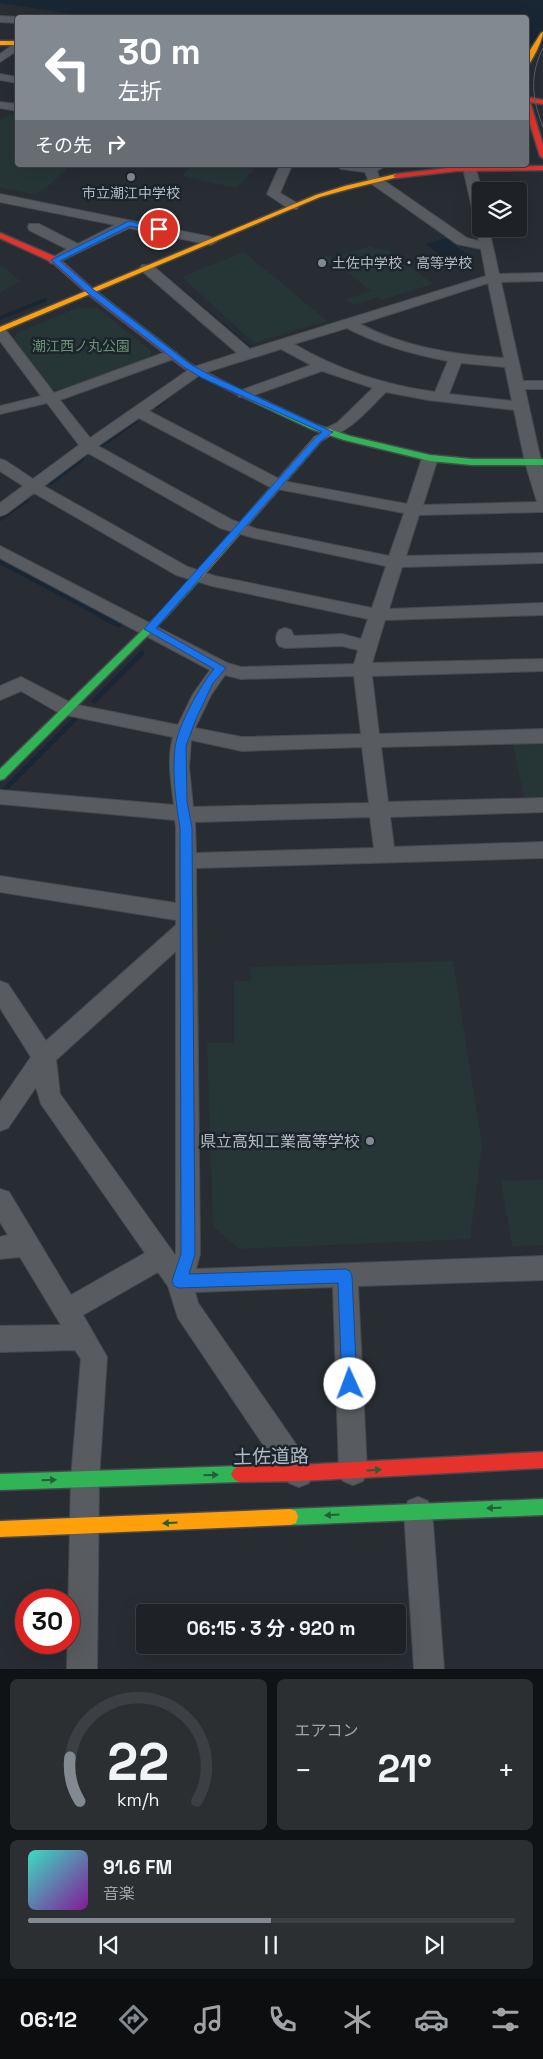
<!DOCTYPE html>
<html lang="ja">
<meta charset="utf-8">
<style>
:root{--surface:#1e2226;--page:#2b2f32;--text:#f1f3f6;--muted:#a1a4a7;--line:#3c3f43;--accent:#828991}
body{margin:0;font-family:"Space Grotesk","Noto Sans JP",sans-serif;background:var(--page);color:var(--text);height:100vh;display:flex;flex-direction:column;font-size:19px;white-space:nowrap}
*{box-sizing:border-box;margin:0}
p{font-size:16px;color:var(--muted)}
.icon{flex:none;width:28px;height:28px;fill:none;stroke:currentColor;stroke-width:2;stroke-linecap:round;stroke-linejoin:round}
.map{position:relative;height:1669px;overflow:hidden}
.side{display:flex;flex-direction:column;gap:10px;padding:10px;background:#101315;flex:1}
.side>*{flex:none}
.top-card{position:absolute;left:15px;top:15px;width:514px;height:152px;border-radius:5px;box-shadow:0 5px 20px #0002,0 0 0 1px var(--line);background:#828991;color:#fff;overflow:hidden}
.tools{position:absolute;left:472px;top:182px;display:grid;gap:10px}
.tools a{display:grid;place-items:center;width:55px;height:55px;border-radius:5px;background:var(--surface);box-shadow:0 5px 20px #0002,0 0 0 1px var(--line);font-size:25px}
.speed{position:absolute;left:15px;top:1589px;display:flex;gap:10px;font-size:25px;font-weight:700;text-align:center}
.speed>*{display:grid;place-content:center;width:65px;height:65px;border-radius:50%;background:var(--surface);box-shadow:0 5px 20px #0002,0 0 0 1px var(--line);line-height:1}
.speed .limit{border:8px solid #d22;background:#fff;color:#111}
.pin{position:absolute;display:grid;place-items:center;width:42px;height:42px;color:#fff;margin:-21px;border:2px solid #fff;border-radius:50%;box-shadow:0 1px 5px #0007}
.me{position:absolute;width:55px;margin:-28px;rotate:358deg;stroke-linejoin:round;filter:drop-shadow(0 0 4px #0008)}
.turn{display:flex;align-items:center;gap:18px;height:105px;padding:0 20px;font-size:22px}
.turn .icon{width:65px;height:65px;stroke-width:2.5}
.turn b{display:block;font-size:35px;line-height:42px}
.then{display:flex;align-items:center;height:48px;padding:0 20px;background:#0003;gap:10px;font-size:19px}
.big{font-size:38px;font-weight:700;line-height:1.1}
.side .card{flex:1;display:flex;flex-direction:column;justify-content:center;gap:8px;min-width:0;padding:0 18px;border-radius:8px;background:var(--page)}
.side .dial{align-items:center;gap:0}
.dial svg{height:130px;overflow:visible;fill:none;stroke:var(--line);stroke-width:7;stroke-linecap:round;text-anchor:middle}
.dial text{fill:var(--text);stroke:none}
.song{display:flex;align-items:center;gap:15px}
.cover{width:60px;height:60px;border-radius:8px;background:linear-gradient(135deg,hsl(170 70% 55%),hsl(290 70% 35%))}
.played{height:5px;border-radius:2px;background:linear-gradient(90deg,var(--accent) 50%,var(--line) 50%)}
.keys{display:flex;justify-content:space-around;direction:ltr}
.heat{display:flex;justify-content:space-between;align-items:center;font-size:28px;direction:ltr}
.side .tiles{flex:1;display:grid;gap:10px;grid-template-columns:1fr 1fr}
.card:last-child{grid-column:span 2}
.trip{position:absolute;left:136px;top:1604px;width:270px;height:50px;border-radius:5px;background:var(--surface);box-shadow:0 5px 20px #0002,0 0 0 1px var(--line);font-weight:700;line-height:50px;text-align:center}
.tabs{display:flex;height:80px;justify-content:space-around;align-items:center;background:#0c0e0f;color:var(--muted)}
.tabs .icon{width:35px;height:35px}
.tabs .on{color:var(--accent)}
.tabs b{font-size:22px;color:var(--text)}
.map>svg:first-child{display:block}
.green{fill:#263637}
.water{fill:#192633}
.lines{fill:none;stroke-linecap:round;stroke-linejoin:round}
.stream-far1{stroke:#192633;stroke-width:4}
.stream{stroke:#192633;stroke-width:5}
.street-casing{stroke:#464a50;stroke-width:2}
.fast-casing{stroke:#464a50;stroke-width:3}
.slow-casing{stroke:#464a50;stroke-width:3}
.jam-casing{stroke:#464a50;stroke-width:3}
.street{fill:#585c61;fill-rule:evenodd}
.fast{fill:#30b455;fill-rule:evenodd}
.slow{fill:#ff9f0a;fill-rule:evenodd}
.jam{fill:#e5322d;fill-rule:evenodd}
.tram{stroke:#5c6064;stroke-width:1}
.oneway{fill:#245e3c}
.route{fill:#1a73e8;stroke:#114b97}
.poi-dot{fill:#828991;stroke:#1c242c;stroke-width:2}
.labels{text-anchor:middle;stroke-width:5;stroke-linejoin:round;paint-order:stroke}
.far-poi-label{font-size:14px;fill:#b2bac4;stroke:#1c242c}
.far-park-label{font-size:14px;fill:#6c9273;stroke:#1c242c}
.poi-label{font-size:16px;fill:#b2bac4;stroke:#1c242c;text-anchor:end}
.near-street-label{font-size:19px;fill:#b2bac4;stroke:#1c242c}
</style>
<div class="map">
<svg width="543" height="1669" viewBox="0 0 543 1669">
<rect width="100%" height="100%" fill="#282d33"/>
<g class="green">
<polygon points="17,114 18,165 71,165 45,189 34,194 0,187 0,121 6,116"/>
<polygon points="193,165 233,165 254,169 236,188 182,176"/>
<polygon points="371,246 375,249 388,250 433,284 381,300 378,297 354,305 346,299 371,291 337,264 322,263 325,256 335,258 334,260 341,259 338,256"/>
<polygon points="244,252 327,321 254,343 182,277"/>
<polygon points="0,265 8,270 20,281 0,293"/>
<polygon points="77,308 97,308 152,352 149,359 65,391 49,389 12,341 17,333"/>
<polygon points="543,740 543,799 525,800 512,741"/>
<polygon points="453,961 482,1145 470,1239 239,1249 213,1226 207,1043 234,1043 234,981 251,981 251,967"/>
<polygon points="543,1179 543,1245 512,1246 501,1181"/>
</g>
<g class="water">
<polygon points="0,0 543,0 543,45 526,43 526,18 118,18 77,15 0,3"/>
<polygon points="446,238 469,256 449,262 426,244"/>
</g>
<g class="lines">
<g class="stream-far1">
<polyline points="162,274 249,348"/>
<polyline points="0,318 45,300"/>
<polyline points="157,406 166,399"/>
<polyline points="102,445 136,421"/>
<polyline points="51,483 82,460"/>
<polyline points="0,519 27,500"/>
<polyline points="0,562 102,616"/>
</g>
<g class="stream">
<polyline points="99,615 119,625"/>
<polyline points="94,701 142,653"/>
<polyline points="4,790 75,719"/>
</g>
<g class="street-casing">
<g id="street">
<polygon points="0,16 18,17 20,18 18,18 18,23 0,22"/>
<polygon points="18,41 18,50 0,62 0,54"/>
<polygon points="0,74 18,77 18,83 0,80"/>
<polygon points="0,102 18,104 18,111 0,108"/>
<polygon points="280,165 292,165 280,193 297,203 299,206 297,209 289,209 267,194"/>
<path d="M335,165H387L377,171L379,177L467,238L479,241L477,229L478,226H481V229H489L499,274L543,273V281L501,282L523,381H543V389H525L543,470V512L419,515L406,556L543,553V563L402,567L389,609L543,603V615L385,620L372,663L543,659V671L372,676L379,734L543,729V743L381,747L388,802L543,798V812L390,817L394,847L543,842V858L196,868L200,1254L196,1269L543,1256V1280L358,1286L367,1471L363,1481L353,1485L343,1481L339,1471L333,1287L195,1292L198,1303L309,1463L313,1473L309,1483L299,1487L289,1483L178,1318L168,1286L158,1272L83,1315L107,1357L99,1479L97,1669H67L71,1479L81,1359L75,1350L0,1352V1326L61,1325L20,1257L0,1259V1237L8,1235L0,1222V1189L9,1192L71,1295L145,1253L41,1104L36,1087L8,1128L0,1131V1102L31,1057L0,1008V981L8,984L46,1041L176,925V920L0,892V876L176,903V828L175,820L0,804V790L174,805C171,782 167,759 173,737L61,714L21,691L0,700V686L21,677L73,704L178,725L193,694L210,670L0,558V546L227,663L241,667L354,664L358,650L342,646L285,648L279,646C275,641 275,636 279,630L285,628L291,630L294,636L342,634L361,639L368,619L212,586L176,575L34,493L6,514L0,516V503L23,486L0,471V459L6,461L33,479L79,445L47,403L0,414V406L41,396L0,341V328L5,329L54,393L166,352H176L178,355L176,358L60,400L90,438L191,368L237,353L142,271L140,268L142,265H152L250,349L486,276L481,249L457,244L369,182L365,172L341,169ZM488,283L504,358C454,355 404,347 360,324ZM347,328C379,345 412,354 448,361L435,392C385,385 338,370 294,344ZM281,349L311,365L239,391L237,394L239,397H249L322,371L373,388L337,423L324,429L321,432L324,435C344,440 372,405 386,392L428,400L514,410L525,462L537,502L423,505L438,458L436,455H424L422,458L407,504L283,481L149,411L201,374ZM461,363L505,367L512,401L449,394ZM139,418L272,488L404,513L389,556L257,529L232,520L98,446ZM88,453L220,528L254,538L386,566L372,608L215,576L188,567L44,486ZM225,675L241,679L354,676L361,734L242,737L195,728L211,695ZM191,740L242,751L362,747L369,803L193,807L189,767ZM370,817L374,848L196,853L195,822ZM176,951V1254L175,1255L60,1094L56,1060Z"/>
<path d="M465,165H472C483,174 481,211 481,225L475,221L463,168Z"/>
<polygon points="0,194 211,237 218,241 211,245 129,228 55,264 50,263 48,260 67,249 29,230 28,227 29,224 39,224 78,244 115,225 0,202"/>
<polygon points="418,1497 428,1501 432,1511 444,1669 414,1669 404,1511 408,1501"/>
</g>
</g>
<g class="fast-casing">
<g id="fast">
<polygon points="246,392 317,425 350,436 430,455 472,459 543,459 543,465 472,465 430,461 344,440 311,429 243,397 242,395"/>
<polygon points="199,572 202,573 202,577 165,618 4,779 0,780 0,769 159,614 196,573"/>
<polygon points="239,1466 244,1469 247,1474 244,1479 239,1482 0,1490 0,1474"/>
<polygon points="543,1499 543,1515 290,1525 284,1523 282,1517 284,1511 290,1509"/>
</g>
</g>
<g class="slow-casing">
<g id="slow">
<path d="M543,32C543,40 531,63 526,68L527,55L541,33Z"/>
<rect x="0" y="41" width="18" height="4"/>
<polygon points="396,174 398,175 398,177 349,189 320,197 0,332 0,327 316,195 345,186"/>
<polygon points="329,429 332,430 332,434 321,441 202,577 196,577 196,573 315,437"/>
<polygon points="290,1509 296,1511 298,1517 296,1523 290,1525 0,1537 0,1521"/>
</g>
</g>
<g class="jam-casing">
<g id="jam">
<polygon points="526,97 543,100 543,104 530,102 543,145 543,158 540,156 526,111"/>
<polygon points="543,166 543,170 457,171 396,178 393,176 396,174 457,167"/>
<polygon points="0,233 58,258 94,290 190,364 250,395 249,397 243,397 184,368 88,294 52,262 0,238"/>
<polygon points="543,1452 543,1468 299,1481 239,1482 234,1479 231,1474 234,1469 239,1466 299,1465"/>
</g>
</g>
<use href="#street" class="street"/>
<use href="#fast" class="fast"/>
<use href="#slow" class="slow"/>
<use href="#jam" class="jam"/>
<path class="tram" d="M543,48C529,76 532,99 543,127"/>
</g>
<defs><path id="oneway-solid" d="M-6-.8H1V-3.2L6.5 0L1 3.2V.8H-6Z" transform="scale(1.25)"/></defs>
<g class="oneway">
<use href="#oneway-solid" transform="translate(374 1470) rotate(-3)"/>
<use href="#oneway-solid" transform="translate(211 1475) rotate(-1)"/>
<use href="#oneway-solid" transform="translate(49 1480) rotate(-2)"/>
<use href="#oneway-solid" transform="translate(494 1508) rotate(178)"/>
<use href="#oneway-solid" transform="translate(332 1515) rotate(177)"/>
<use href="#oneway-solid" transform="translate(170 1523) rotate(177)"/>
</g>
<path class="route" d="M129,221L163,229L159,232L130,226L60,261L94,290L190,364L208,374L333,432L321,441L156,628L226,668L213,683L196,719L186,746L187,801L192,828L195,1254L189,1274L345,1269L350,1271L352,1276L357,1384L355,1389L350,1392L344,1389L342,1384L338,1283L179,1288L174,1286L172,1281L181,1254L180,828C176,803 172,774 175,748C177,727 201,684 214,669L144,629L315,438L322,432L202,378L184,367L89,294L51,260Z"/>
<g class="poi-dot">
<circle cx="131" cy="177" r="5"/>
<circle cx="322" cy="263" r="5"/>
<circle cx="370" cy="1141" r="5"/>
</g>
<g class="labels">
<g class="far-poi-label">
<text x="131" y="198">市立潮江中学校</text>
<text x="332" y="268" text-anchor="start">土佐中学校・高等学校</text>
</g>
<g class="far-park-label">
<text x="81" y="351">潮江西ノ丸公園</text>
</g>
<g class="poi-label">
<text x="360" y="1147">県立高知工業高等学校</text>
</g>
<g class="near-street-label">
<text transform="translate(271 1456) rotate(-1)" y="7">土佐道路</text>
</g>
</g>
</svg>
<div class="tools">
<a><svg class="icon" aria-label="layers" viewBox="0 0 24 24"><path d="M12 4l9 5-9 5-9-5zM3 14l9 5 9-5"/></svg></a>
</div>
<div class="speed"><div class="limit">30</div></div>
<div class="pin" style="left:159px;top:229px;background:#d93025"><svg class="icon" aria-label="arrive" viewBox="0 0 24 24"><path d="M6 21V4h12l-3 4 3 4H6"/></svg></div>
<svg class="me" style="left:350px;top:1384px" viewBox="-20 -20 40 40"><circle r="19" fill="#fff"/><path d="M0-13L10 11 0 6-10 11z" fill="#1a73e8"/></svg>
<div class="trip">06:15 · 3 分 · 920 m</div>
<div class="top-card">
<div class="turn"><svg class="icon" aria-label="left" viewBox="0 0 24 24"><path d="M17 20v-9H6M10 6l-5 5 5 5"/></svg><div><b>30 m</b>左折</div></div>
<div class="then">その先<svg class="icon" aria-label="right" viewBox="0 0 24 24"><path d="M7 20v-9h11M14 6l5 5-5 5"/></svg></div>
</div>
</div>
<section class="side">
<div class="tiles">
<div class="card dial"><svg viewBox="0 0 100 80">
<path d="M14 69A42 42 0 1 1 86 69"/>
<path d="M14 69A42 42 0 0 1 8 42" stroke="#828991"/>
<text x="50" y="56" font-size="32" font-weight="700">22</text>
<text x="50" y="72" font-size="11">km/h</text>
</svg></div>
<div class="card"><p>エアコン</p>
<div class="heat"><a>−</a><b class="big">21°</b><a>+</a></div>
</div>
<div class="card">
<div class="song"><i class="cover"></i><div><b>91.6 FM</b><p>音楽</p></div></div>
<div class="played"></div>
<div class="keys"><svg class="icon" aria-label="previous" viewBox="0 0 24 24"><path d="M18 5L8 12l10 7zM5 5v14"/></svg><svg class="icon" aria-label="pause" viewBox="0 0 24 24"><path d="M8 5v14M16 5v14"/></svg><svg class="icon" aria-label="next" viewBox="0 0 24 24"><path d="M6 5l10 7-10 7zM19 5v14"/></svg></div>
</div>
</div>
</section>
<nav class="tabs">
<b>06:12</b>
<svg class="icon on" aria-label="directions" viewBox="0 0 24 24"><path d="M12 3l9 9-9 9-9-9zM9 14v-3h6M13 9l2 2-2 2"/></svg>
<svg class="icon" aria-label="music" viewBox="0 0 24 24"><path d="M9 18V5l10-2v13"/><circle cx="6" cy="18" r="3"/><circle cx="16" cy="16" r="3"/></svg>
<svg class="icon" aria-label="phone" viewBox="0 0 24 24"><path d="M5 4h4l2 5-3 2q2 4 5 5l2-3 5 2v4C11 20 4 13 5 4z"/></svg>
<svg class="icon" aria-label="climate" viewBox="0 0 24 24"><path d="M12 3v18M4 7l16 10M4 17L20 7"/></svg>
<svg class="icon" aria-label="car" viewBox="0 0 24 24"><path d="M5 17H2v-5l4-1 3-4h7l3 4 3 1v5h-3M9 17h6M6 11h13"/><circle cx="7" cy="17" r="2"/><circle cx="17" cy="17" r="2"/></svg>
<svg class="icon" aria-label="filters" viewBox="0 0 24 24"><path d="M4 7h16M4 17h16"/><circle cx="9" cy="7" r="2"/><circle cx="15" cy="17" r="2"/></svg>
</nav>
